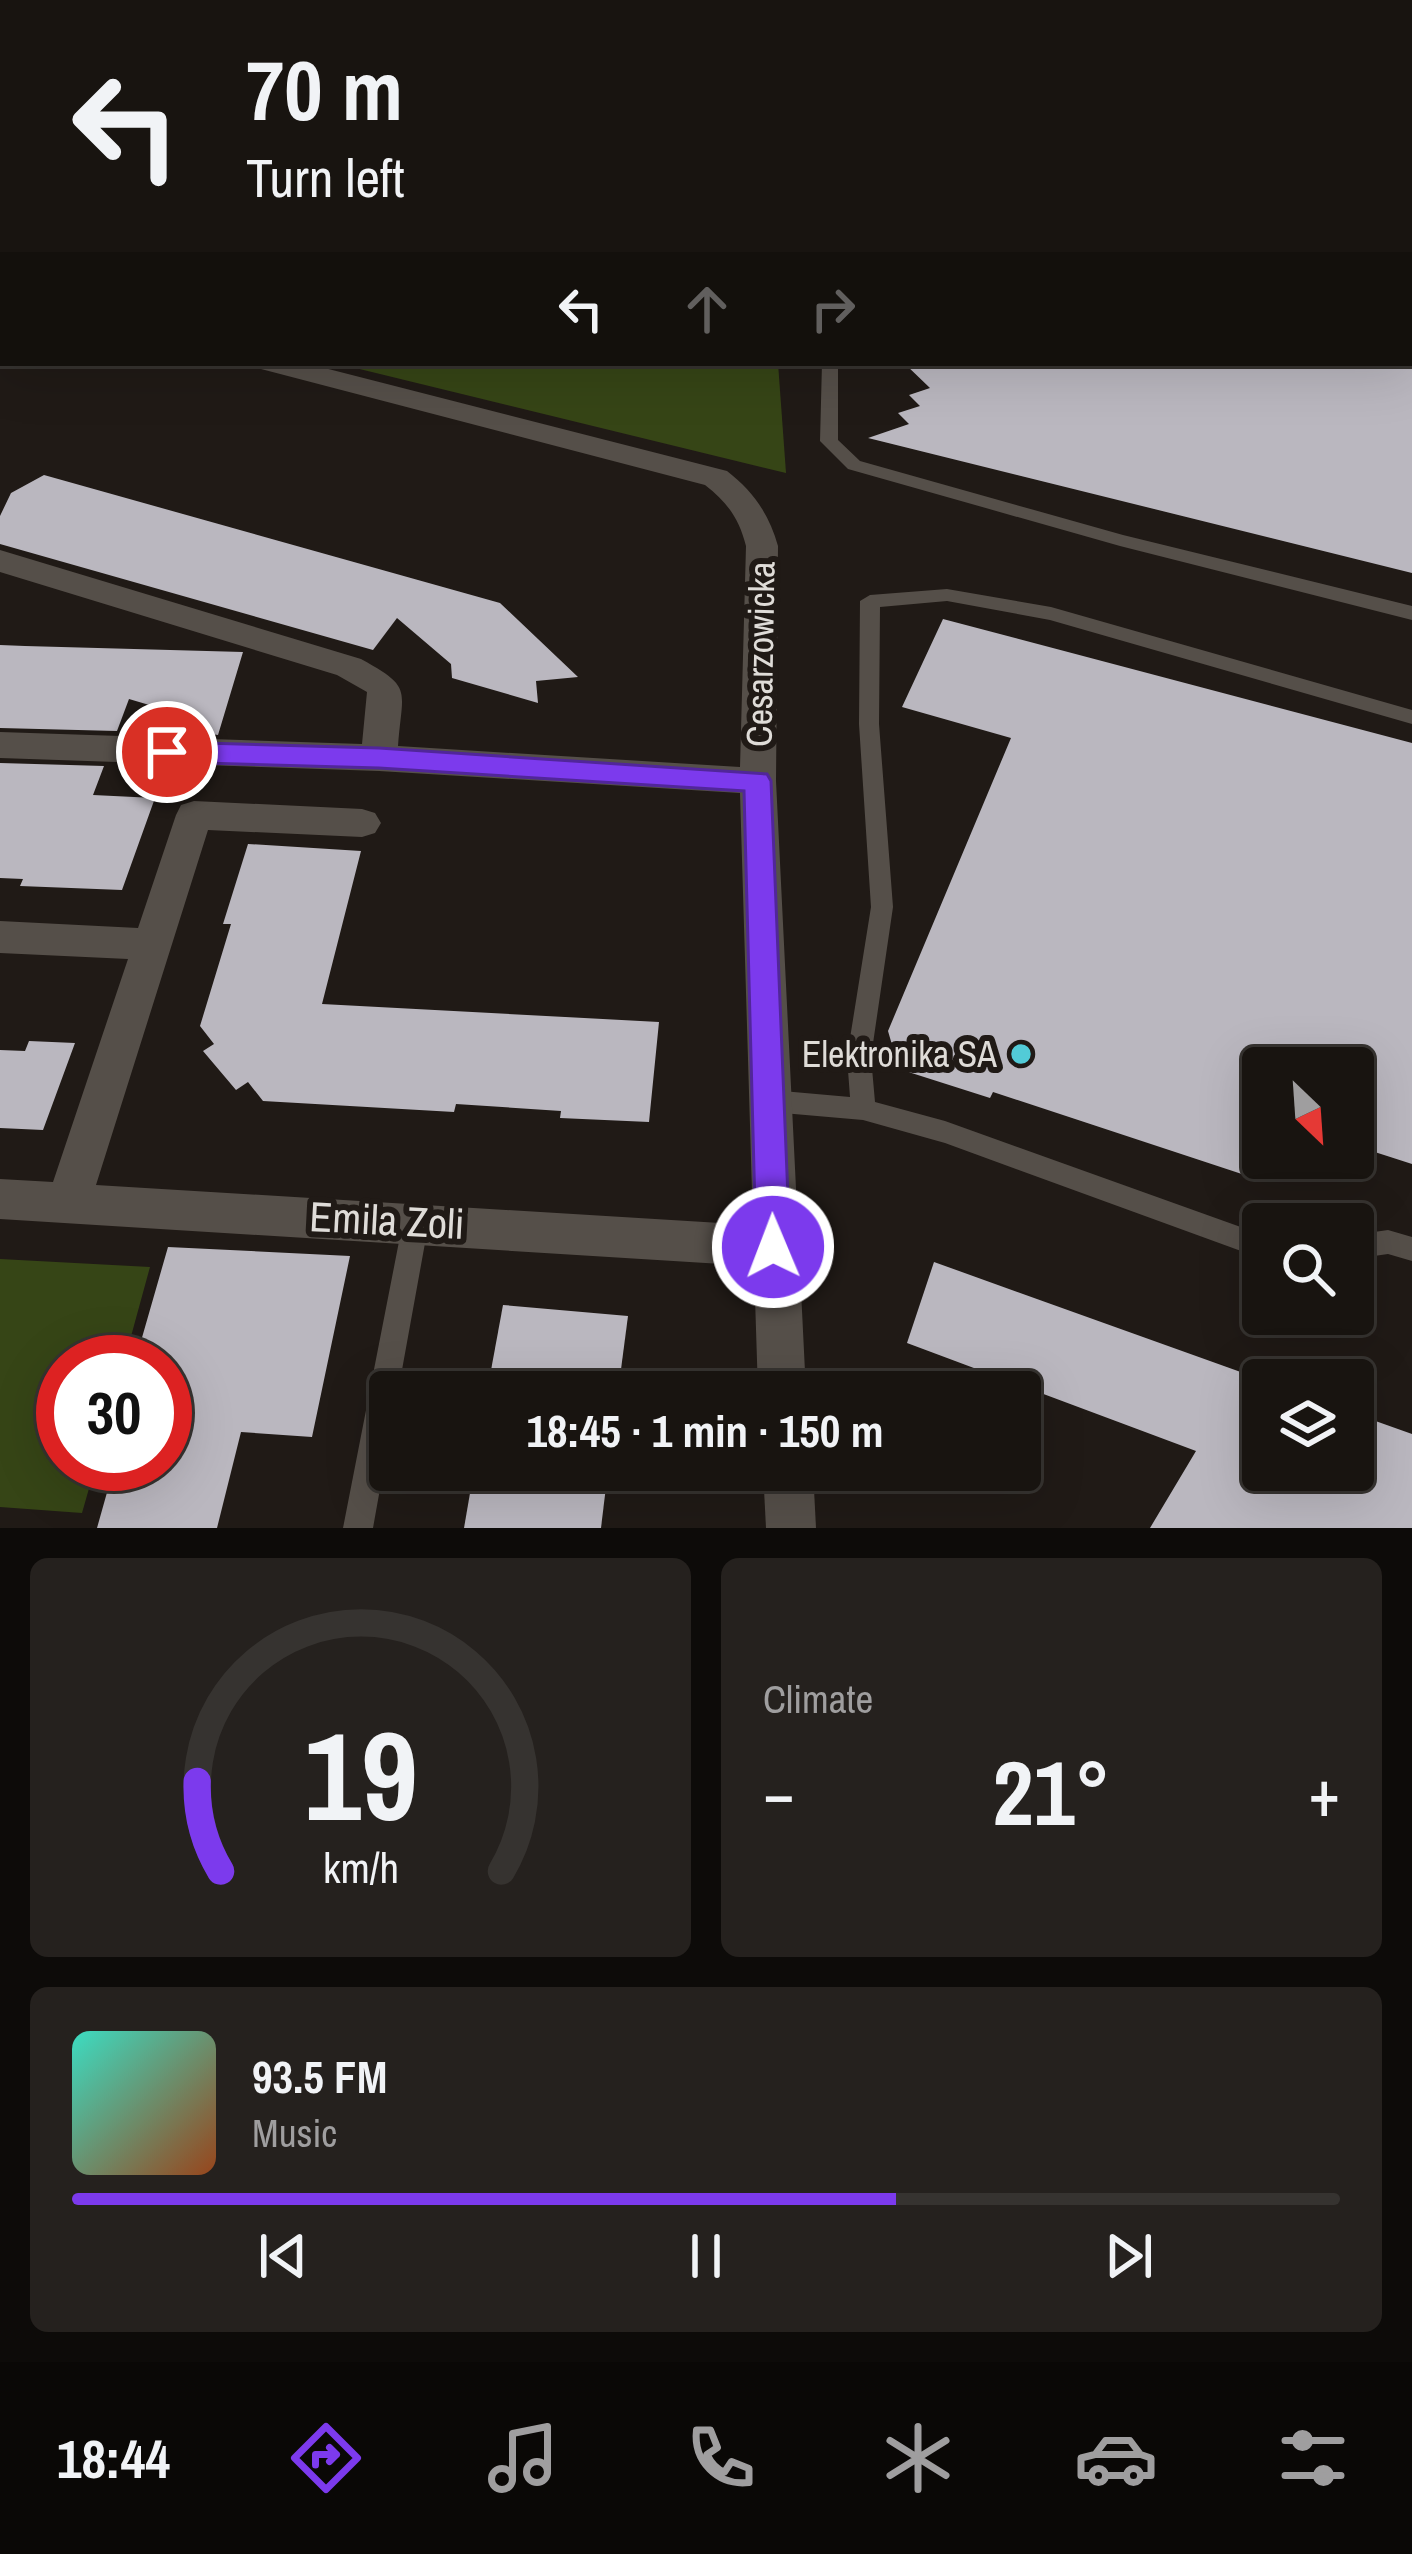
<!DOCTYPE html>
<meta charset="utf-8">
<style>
:root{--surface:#181410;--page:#25211e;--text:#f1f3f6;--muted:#9f9e9f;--line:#363330;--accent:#7c3aed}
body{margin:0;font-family:"Archivo Narrow",sans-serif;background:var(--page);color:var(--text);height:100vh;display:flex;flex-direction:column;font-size:45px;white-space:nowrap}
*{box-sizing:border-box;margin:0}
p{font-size:39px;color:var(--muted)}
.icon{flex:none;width:66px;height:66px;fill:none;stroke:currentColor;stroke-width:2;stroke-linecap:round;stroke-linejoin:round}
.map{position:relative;height:1528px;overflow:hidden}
.side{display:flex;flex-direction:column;gap:30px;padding:30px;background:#0d0b09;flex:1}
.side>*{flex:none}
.guide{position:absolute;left:0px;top:0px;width:1413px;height:366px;box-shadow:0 12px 48px #0002,0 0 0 3px var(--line);background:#181410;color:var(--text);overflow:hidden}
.needle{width:78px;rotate:155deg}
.fabs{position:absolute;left:1242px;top:1047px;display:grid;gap:24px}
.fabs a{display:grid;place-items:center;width:132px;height:132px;border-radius:12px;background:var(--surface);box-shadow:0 12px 48px #0002,0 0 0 3px var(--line);font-size:60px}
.speed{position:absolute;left:36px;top:1335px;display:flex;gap:24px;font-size:60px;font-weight:700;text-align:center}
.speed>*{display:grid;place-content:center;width:156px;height:156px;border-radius:50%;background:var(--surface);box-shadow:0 12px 48px #0002,0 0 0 3px var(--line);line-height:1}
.speed .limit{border:18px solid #d22;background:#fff;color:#111}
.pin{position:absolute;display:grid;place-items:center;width:102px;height:102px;color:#fff;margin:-51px;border:6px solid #fff;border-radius:50%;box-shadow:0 3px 12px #0007}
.me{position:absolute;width:132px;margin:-66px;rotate:359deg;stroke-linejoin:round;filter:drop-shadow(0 0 9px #0008)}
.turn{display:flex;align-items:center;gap:42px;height:252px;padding:0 48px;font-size:54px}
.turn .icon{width:156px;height:156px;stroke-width:2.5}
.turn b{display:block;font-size:84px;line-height:102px}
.lanes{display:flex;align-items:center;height:114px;padding:0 48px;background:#0003;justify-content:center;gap:60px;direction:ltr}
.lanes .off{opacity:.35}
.big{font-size:90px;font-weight:700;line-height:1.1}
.side .card{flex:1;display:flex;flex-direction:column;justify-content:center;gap:18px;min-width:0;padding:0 42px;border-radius:18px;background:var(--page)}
.side .dial{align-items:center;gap:0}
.dial svg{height:312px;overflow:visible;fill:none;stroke:var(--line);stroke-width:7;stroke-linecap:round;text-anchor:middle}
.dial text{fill:var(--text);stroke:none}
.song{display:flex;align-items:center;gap:36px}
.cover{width:144px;height:144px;border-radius:18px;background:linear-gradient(135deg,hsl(170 70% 55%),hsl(20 70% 35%))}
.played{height:12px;border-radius:6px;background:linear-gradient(90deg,var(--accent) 65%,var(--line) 65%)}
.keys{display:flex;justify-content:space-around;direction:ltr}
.heat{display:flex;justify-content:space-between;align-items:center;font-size:66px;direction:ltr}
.side .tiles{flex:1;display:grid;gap:30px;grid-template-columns:1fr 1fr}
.card:last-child{grid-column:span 2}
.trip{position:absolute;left:369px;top:1371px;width:672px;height:120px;border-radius:12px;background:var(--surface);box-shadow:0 12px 48px #0002,0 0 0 3px var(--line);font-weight:700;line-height:120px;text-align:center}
.tab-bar{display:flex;height:192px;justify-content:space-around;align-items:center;background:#0a0806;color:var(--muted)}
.tab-bar .icon{width:84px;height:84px}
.tab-bar .current{color:var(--accent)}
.tab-bar b{font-size:54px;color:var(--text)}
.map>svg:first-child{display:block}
.green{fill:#364516}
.building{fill:#bab7bf}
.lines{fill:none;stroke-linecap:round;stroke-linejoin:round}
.lane{fill:#554f49;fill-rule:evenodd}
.street{fill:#554f49;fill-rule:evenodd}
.route{fill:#7c3aed;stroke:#51269a;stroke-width:3}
.poi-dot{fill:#52cbd7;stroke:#201a16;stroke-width:4.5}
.labels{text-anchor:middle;stroke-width:12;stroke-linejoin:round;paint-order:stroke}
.street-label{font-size:36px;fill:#dfdcd8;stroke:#201a16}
.poi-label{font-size:36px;fill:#dfdcd8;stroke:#201a16;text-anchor:end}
.near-street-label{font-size:42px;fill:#dfdcd8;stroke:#201a16}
</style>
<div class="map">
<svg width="1412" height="1528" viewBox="0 0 1412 1528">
<rect width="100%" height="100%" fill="#201a16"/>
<g class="green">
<polygon points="0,0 287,0 300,3 3,3 3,279"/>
<polygon points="335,363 778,363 786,473"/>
<polygon points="0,1259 150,1267 124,1362 63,1362 63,1464 96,1464 82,1513 0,1507"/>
</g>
<g class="building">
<polygon points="904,363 1412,363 1412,573 868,438 909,424 898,413 920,406 909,395 930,388"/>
<polygon points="44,475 500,603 578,677 536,681 538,703 452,678 451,664 397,618 373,650 0,544 0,516 11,493"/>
<polygon points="943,619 1412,743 1412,1164 1353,1145 1353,1068 1263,1068 1263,1181 993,1092 990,1098 899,1069 888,1031 1011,738 902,707"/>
<polygon points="0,645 25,646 243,652 218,735 210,734 183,715 129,699 117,731 0,728"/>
<polygon points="0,763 104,766 93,795 155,798 122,890 20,886 23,879 0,878"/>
<polygon points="248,844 361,851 322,1004 659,1022 649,1122 560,1118 561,1111 456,1104 454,1112 263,1101 248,1082 236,1090 203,1051 214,1044 200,1026 231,924 223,924"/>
<polygon points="29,1041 75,1043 43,1130 0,1128 0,1050 25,1051"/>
<polygon points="168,1247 350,1256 312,1437 241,1432 217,1528 97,1528 115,1464 165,1464 165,1362 135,1362"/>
<polygon points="934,1262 1263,1380 1263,1470 1353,1470 1353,1413 1412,1434 1412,1528 1150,1528 1196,1451 907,1343"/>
<polygon points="503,1305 628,1316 618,1392 487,1392"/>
<polygon points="474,1470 608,1470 601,1528 464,1528"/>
</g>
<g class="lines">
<g class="lane">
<polygon points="820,0 840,0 843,3 823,3"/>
<rect x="1410" y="69" width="2" height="8"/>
<polygon points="1410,289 1412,290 1412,300 1410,299"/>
<polygon points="822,363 838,363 838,440 860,461 1123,535 1412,606 1412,620 1120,546 848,469 820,441"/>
<polygon points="947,589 1051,607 1412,710 1412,724 1050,620 947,601 880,607 879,724 893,907 871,1057 875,1102 945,1121 1263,1235 1263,1259 945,1143 863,1120 771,1112 762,1108 759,1101 762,1094 771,1090 850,1097 847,1057 871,907 859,724 860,601 870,595"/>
<polygon points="416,1209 425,1213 429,1221 398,1392 390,1392 390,1433 373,1528 343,1528 403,1221 407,1213"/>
<polygon points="1388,1230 1412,1237 1412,1261 1388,1254 1353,1259 1353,1235"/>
</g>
<g class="street">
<polygon points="416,0 449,0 451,3 418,3"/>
<rect x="1410" y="217" width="2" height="16"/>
<polygon points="0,287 3,288 3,304 0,303"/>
<path d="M257,363H305L727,471C753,491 769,514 778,546L776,781L806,1392H758L754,1266L0,1219V1179L53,1182L128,959L0,953V921L138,928L176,815L181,805L194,801L362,809L375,813L381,823L375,833L362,837L208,830L96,1185L753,1225L740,793L379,771L0,758V732L362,744L367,692L337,675L0,572V550L361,659C414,688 402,689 398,746L740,767L746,546C739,518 727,502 705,485L261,369Z"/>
<polygon points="763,1470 813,1470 816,1528 766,1528"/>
</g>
</g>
<polygon class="route" points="167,742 379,748 767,774 771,781 790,1247 785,1258 773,1263 761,1258 756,1247 744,791 379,768 167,762 154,752"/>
<circle class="poi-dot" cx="1021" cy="1054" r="12"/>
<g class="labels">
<g class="street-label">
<text transform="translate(760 654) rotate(-89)" y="13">Cesarzowicka</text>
</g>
<g class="poi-label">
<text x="997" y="1067">Elektronika SA</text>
</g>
<g class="near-street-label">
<text transform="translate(387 1220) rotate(3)" y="15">Emila Zoli</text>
</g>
</g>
</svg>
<div class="fabs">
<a><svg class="needle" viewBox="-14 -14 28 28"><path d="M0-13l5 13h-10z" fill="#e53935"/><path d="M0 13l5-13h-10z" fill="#9f9e9f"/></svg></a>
<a><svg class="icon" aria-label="search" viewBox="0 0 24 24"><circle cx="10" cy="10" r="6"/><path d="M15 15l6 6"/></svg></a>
<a><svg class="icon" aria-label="layers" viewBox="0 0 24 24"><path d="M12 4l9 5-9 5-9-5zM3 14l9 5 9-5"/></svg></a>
</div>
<div class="speed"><div class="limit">30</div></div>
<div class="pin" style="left:167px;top:752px;background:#d93025"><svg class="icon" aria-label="arrive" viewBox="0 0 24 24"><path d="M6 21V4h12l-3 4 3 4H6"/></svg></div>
<svg class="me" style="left:773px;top:1247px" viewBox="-20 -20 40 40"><circle r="17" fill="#7c3aed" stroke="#fff" stroke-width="3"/><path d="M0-11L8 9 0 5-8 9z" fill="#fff"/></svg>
<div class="trip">18:45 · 1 min · 150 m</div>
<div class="guide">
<div class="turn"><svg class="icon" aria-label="left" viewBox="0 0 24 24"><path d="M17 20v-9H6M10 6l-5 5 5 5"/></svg><div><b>70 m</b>Turn left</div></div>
<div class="lanes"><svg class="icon" aria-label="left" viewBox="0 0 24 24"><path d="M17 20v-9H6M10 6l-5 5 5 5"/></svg><svg class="icon off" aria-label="ahead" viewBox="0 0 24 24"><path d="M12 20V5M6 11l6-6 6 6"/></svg><svg class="icon off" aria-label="right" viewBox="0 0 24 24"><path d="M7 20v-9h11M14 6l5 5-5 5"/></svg></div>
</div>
</div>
<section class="side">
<div class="tiles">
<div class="card dial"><svg viewBox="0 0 100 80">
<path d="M14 69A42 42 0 1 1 86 69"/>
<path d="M14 69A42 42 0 0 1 8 46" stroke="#7c3aed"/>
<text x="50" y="56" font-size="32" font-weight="700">19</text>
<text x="50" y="72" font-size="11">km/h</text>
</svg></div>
<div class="card"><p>Climate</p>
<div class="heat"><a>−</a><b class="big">21°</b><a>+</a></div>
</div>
<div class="card">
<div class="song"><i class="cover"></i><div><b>93.5 FM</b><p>Music</p></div></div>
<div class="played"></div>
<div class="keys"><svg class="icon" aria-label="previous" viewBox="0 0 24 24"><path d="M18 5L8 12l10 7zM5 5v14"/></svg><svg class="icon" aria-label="pause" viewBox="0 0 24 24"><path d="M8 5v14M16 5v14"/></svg><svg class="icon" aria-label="next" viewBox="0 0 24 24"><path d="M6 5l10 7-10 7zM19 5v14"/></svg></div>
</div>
</div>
</section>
<nav class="tab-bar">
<b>18:44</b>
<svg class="icon current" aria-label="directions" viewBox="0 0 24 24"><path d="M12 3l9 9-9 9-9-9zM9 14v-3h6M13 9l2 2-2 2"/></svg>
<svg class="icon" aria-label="music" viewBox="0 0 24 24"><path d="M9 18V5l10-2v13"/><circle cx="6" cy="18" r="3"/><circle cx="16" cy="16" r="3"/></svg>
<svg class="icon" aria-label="phone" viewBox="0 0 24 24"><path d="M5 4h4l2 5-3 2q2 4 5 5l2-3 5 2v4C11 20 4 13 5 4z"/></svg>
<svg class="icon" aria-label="climate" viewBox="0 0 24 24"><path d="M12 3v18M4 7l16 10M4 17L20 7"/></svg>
<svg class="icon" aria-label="car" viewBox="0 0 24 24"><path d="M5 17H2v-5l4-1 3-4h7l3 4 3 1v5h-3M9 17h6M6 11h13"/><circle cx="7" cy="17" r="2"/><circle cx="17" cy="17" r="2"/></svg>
<svg class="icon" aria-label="filters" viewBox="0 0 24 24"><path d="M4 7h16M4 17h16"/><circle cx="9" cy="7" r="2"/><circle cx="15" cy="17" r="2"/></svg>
</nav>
